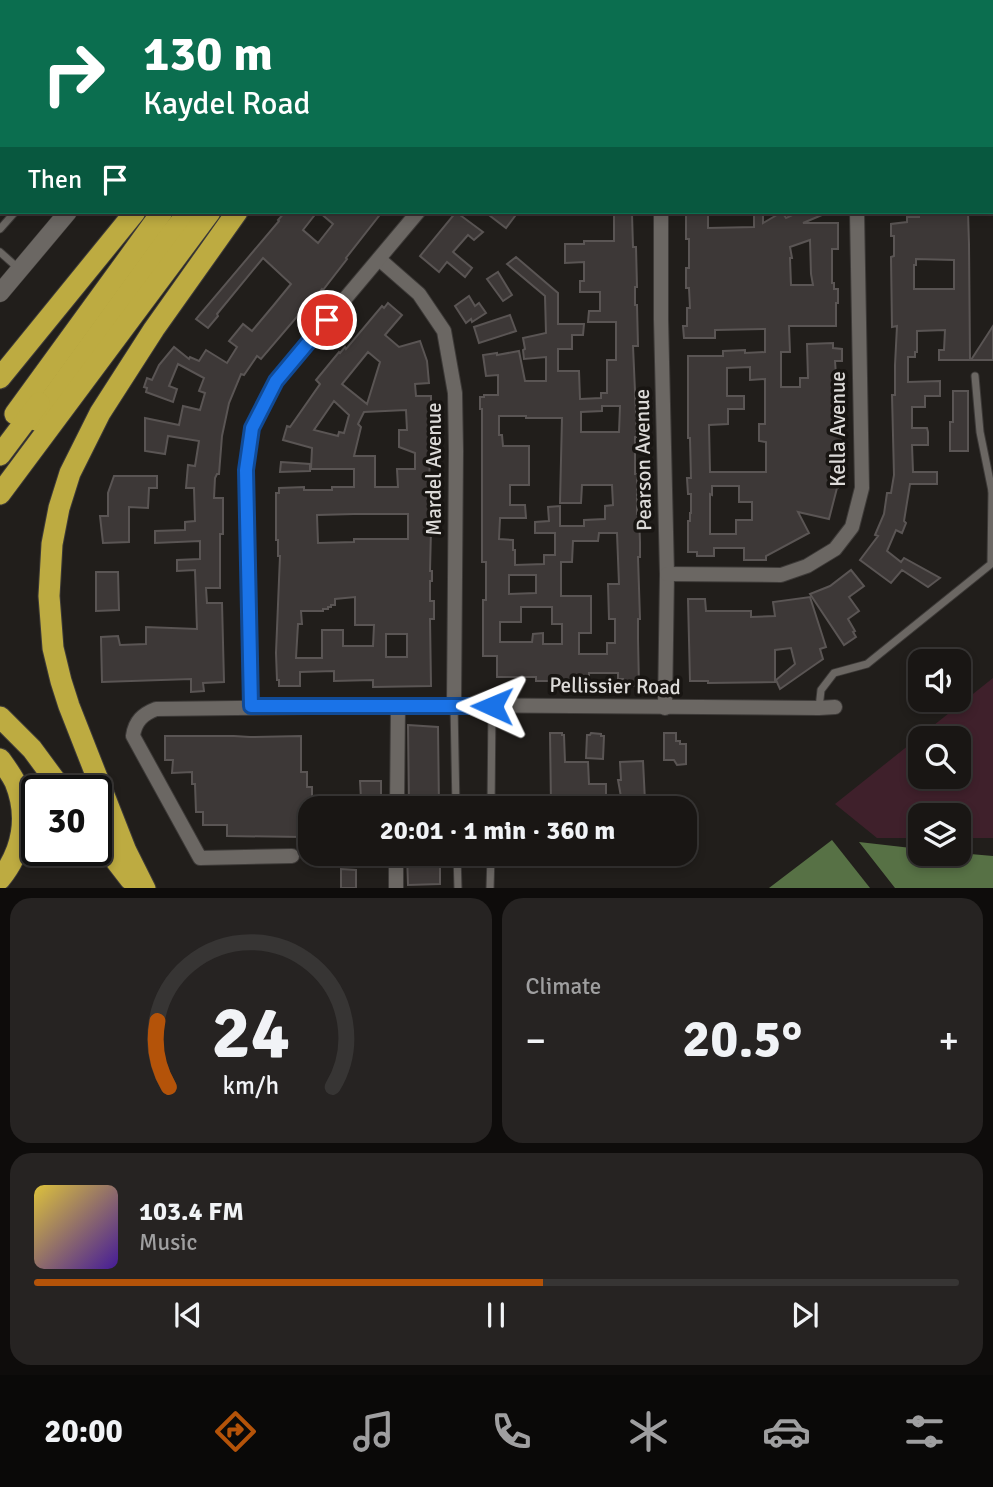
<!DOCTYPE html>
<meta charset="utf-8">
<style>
:root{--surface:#191614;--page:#262322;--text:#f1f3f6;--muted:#9f9fa0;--line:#373534;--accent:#b45309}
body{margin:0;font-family:Signika,sans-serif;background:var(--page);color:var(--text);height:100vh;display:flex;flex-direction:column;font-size:26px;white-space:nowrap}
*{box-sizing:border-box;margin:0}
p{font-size:23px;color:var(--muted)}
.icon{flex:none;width:38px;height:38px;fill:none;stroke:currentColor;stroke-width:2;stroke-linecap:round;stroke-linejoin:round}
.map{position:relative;height:888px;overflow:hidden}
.details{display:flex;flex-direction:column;gap:10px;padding:10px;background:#0e0c0b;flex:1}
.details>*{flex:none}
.banner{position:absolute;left:0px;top:0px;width:994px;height:214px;box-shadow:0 4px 10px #0003,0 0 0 2px var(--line);background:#0b6e4f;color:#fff;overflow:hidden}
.buttons{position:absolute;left:908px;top:649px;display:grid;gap:14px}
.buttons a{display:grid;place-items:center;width:63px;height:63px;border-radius:14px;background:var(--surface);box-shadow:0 4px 10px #0003,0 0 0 2px var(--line);font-size:35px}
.speed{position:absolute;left:21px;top:775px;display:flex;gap:14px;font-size:35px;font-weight:700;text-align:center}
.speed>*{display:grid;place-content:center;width:91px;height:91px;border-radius:50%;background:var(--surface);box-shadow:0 4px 10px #0003,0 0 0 2px var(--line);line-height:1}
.speed .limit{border:4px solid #111;border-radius:10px;background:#fff;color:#111}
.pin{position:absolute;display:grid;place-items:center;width:60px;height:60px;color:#fff;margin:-30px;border:4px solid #fff;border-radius:50%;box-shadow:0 2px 7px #0007}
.me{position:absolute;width:77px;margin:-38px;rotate:271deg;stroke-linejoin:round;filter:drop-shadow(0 0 5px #0008)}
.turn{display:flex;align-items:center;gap:24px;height:147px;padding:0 28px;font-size:32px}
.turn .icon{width:91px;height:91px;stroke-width:2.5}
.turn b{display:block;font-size:49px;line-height:60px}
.then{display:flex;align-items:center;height:66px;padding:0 28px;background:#0003;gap:14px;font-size:26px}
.big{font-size:52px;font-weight:700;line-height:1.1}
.details .widget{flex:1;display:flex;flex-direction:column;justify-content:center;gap:10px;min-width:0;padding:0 24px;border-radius:21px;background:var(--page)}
.details .dial{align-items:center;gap:0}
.dial svg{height:182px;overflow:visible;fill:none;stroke:var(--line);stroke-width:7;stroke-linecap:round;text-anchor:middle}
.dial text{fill:var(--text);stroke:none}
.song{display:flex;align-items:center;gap:21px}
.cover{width:84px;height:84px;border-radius:10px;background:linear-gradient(135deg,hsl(50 70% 55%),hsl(260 70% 35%))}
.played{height:7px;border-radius:4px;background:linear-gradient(90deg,var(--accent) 55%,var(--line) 55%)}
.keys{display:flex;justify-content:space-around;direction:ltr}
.heat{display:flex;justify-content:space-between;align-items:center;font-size:38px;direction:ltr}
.details .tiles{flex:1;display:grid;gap:10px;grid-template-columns:1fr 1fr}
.widget:last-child{grid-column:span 2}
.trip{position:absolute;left:298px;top:796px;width:399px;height:70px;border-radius:21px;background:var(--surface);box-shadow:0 4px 10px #0003,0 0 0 2px var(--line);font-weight:700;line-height:70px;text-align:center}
.tabs{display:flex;height:112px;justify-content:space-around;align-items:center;background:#0a0908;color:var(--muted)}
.tabs .icon{width:49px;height:49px}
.tabs .active{color:var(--accent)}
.tabs b{font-size:32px;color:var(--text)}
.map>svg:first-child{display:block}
.green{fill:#3f202b;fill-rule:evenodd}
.water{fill:#577145}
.building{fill:#3d3837;stroke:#5a5554;stroke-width:2;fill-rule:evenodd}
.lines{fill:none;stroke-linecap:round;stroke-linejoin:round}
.lane-casing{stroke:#3d3a38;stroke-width:9}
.street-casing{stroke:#3d3a38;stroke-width:16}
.secondary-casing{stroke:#3d3a38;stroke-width:19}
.highway-casing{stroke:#3d3a38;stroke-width:23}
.lane{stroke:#6b6763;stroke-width:7}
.street{stroke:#6b6763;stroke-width:14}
.secondary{stroke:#6b6763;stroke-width:18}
.highway{stroke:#bdab41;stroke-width:21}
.route-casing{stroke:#114b97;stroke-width:18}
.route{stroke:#1a73e8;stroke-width:12}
.labels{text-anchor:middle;stroke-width:7;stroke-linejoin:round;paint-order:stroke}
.street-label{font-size:21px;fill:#dcdad8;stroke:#181512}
</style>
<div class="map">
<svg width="993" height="889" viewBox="0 0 993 889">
<rect width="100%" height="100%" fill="#211e1b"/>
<path class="green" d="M993,678V838H959V816H920V838H877L835,804ZM920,738H959V777H920Z"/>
<g class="water">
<polygon points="832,840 870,888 769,888"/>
<polygon points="859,842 920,849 920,854 959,853 993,856 993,888 895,888"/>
</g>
<g class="building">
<polygon points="285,212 317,212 303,230 318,243 333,224 319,212 382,212 346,258 347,259 323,290 322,289 302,313 301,312 261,359 257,356 244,375 241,374 229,403 222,436 219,474 217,474 215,478 214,498 223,498 223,534 220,534 220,588 206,588 207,603 222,603 224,682 203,683 204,691 191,692 191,679 102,682 101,637 118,636 120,645 146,644 146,627 197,629 195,570 177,571 177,560 200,559 200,541 155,543 155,531 185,530 185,522 195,521 194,488 186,488 188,465 195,466 199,441 168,436 165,454 145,451 145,418 179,425 183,406 200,410 205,393 199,391 204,378 178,364 169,386 177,389 173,402 146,392 147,388 144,387 147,378 152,380 159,365 174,347 189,359 190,357 199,361 206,350 227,363 237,347 229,341 243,324 252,331 273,306 291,284 263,258 217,314 218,316 208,328 196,319 279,221 278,220"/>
<polygon points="456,212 483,232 474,240 468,235 453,252 472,268 465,277 447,262 439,272 420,256"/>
<polygon points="485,212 518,212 506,228"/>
<path d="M614,212H630V214H632L633,247H636L637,287H635V305H637L638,346H633L637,437H635V474H637V514H639L640,542V557H638L640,619H638V639L639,686H623V679H618V673H589V680L560,679L552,680V681H536V677H497V656H483V600H486V562H482V409H480V397H484V395H498V375L486,376L483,355L497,353V355L519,351L525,381H546V357L524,359L523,350L525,349L523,338L546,333L545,296L507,264L516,257L558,293V324H584L583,335H572V349H558V371H579L580,399L601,398V393H607V360H616V322H588L589,311H600V292H580V281H584V262L565,263V244H584V241H614ZM602,406H620L619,432H581V412L602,411ZM499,416H526V418H562L560,503H581L582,485H612L613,505L605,506V519L584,520V526H560V506L548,507L549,521L535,522V533H555V555H544V564L515,565V550H513V540L499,539L500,518H526L525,505H510V485H529V446H503L502,435H499ZM599,533H617L619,584H608L609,619H615V643H607V654H579V633H591V596H561V562H572L573,541H598ZM509,575H536V593L509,594ZM521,607H552V624H562V644H543V633L533,634L532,642H500V622H521Z"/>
<path d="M686,212H708V228L754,227V212H763V223L782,212L786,218L799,212H829L803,223H838V249H832V283H834V289H838V303H836V326H789L790,352H781V387H800V378H808L807,344L833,343V348L842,349V361H835L837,389L836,412H839V437H841L840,480H838V488H837L829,519L798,512L809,533L766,556V560H744V548H714V556H697V552H688V521H690V513H691V494H688L687,478H691L690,438H688V356H723V351L745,350V353L765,352V329L715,330V338H684L683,326H687V308H690L689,288H686V268H689V239H686ZM810,240L811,274L813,285H791L790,258H792L790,247ZM750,367V380L765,379V424H759V441L766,442V472H710L709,425L728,424V409H744V396H727V368ZM712,486H739V502H752V520H736V534H710V494L712,495Z"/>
<path d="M919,212H968L969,244L970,360H939V350H944L945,330L917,331V352H915V357H908V382L940,381V396H925V407H912V428H927L928,432V445H912L913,472H937V484H910L904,521L906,523L902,533L896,530L887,551L901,562L904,558L940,578L928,587L902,570L891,583L860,560L878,536L875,535L884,514L887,493H891L894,475L892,395H895V365L897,326L892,327L891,257L894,256V236H891V224L907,222V217H919ZM916,259L954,260V289H914V265H916Z"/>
<polygon points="498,272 512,295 503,301 487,279"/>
<polygon points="469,296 475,306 479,303 486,313 472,322 471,319 466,323 455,306"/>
<path d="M388,303L402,315L385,335L399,347L420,341L427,361L429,383L415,384L416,396H431V452H430L429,488H432L430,571H432V581H430V601H434V619H430L431,686L373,687V680L334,681V671L300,672V686H279V680H277L276,653L280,556H278V540H276V493H279V488L304,487V490H332V487H354V469H311L312,448L283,440L287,426L290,427L320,384L316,380L339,352L340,353L345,347L346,349L382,306L384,308ZM368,352L380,362L367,404L342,384ZM334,401L349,415L344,433L339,432L338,436L314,430ZM406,410L407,430H399V447L415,453V469H397L398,487H375V456H354L361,427L358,424L364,412ZM354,514H408V539H354V542L318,543L317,515ZM355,597V625H374L373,646H343V630H322V658H296L298,624H302L301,611H323V609H328V607H331V605H335V599ZM386,634H407V657H386Z"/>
<polygon points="510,315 516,331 479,343 474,327"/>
<polygon points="993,326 993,360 971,360"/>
<polygon points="953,391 968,391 968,451 950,451 950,422 953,422"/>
<polygon points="281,462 310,464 310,471 280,472"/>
<polygon points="114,476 157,476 157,488 149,488 148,508 129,507 129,542 103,543 100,516 108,516 108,493"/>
<polygon points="851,570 864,586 849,597 859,611 848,619 855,631 853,632 856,637 844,645 810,594 830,586"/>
<polygon points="96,572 118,572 119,610 96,611"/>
<polygon points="810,597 826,647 820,649 823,659 813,666 780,689 776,680 795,664 791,648 775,650 775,682 708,683 708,681 690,681 688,599 705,599 706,611 751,611 751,617 775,616 773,602"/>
<polygon points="408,725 438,727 439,808 409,808"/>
<polygon points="550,733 562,733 562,735 564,735 565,762 588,762 589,784 606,784 606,808 578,808 578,803 551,804"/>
<polygon points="591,733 601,734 601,736 604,736 603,759 586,758 587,735 590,735"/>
<polygon points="664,733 676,733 676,741 680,741 680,744 686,744 686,764 677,765 674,760 664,760"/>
<polygon points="165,736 234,736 250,737 301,736 301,772 307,772 307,787 312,787 312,808 303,808 303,837 227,836 227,825 203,825 203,812 196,812 195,784 192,784 192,772 172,773 173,760 165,760"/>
<polygon points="643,761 645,801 632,808 623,808 618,780 621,780 620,762"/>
<polygon points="360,781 381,781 381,808 369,808 368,799 361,799"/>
<polygon points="407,854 440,854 440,884 408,885"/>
<polygon points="341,869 356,870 356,888 341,888"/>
</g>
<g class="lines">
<g class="lane-casing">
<g id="lane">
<polyline points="157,2 158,0"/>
<polyline points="199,2 200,0"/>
<polyline points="992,41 993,42"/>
<polyline points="0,177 2,175"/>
<polyline points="0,229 15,212"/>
<polyline points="0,252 19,269"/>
<polyline points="975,376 980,432 992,491"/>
<polyline points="454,705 456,808"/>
<polyline points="819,708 821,690 834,673 867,664 991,564 992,491 993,490"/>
<polyline points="491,808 492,706"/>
<polyline points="457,854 458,889"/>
<polyline points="490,889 491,854"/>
</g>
</g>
<g class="street-casing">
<g id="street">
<polyline points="599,0 601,2"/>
<polyline points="952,2 952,0"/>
<polyline points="661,212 661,319 667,574 665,708"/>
<polyline points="379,259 419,294 444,331 455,393 456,451 454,705"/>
<polyline points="667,574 781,575 807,566 835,549 852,527 862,488 857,212"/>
<polyline points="251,706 246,470 252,428 276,381 418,212"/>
<polyline points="397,808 398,706"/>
<path d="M292,856L200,858L133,736C135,721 143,714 156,709L454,705L819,708L835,707"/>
<polyline points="396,889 396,854"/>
</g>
</g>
<g class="secondary-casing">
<g id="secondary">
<polyline points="244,2 246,0"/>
<polyline points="0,293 68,212"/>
</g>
</g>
<g class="highway-casing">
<g id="highway">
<polyline points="332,2 333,0"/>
<polyline points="370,2 372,0"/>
<polyline points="393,2 395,0"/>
<polyline points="421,2 423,0"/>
<polyline points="0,378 135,212"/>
<polyline points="15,414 162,212"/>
<polyline points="36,420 171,234 189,212"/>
<polyline points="0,455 39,403"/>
<polyline points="0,494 210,212"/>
<polyline points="0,717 32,749 63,791"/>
<path d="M0,759C5,766 11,774 15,782C29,816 23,851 0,879"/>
<polyline points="96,835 130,879"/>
<polyline points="145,889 126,851 69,706 61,681 53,648 49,596 52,544 59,508 70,473 100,413 154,329 237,212"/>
</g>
</g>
<use href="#lane" class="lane"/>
<use href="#street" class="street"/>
<use href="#secondary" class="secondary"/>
<use href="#highway" class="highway"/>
</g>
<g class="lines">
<g class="route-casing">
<polyline id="route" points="327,320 276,381 252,428 246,470 251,706 492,706"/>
</g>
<use href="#route" class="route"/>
</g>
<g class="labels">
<g class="street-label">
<text transform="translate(838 429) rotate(-90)" y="7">Kella Avenue</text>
<text transform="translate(643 460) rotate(-91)" y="7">Pearson Avenue</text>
<text transform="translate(434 469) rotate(-90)" y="7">Mardel Avenue</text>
<text transform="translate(615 686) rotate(1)" y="7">Pellissier Road</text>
</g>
</g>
</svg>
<div class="buttons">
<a><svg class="icon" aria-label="sound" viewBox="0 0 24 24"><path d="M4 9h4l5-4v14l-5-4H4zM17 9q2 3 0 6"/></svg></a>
<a><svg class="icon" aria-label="search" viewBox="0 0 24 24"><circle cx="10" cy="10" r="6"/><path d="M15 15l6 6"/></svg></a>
<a><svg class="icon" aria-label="layers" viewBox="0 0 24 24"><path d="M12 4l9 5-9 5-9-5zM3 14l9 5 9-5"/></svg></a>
</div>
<div class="speed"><div class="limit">30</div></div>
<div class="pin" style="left:327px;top:320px;background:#d93025"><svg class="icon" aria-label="arrive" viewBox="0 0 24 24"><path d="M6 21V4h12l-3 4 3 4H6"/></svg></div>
<svg class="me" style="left:492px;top:706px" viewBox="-20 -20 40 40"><path d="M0-17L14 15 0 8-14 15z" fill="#1a73e8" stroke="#fff" stroke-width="4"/></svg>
<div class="trip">20:01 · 1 min · 360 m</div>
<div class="banner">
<div class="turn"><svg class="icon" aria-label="right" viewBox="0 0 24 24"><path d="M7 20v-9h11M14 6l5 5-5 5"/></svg><div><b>130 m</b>Kaydel Road</div></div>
<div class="then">Then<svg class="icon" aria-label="arrive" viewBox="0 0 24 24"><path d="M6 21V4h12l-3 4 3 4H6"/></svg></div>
</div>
</div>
<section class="details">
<div class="tiles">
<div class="widget dial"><svg viewBox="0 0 100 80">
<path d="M14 69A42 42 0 1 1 86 69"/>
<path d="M14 69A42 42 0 0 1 9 40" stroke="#b45309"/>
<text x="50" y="56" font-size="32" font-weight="700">24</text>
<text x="50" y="72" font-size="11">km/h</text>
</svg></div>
<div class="widget"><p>Climate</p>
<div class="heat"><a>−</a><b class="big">20.5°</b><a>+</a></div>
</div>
<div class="widget">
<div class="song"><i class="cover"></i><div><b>103.4 FM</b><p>Music</p></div></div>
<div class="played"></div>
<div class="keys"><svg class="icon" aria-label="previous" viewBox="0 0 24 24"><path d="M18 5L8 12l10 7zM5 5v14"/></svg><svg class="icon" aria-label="pause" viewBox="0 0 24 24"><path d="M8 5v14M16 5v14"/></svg><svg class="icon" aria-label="next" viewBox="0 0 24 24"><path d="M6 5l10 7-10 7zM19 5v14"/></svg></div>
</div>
</div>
</section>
<nav class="tabs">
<b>20:00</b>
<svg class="icon active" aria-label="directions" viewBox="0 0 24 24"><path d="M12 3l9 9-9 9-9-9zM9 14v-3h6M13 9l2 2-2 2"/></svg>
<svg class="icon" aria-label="music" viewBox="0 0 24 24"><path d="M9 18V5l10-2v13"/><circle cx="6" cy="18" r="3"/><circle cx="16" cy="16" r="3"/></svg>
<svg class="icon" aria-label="phone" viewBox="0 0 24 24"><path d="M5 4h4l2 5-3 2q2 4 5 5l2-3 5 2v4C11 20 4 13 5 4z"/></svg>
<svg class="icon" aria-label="climate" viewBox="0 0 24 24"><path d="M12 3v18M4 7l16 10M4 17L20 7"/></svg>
<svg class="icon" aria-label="car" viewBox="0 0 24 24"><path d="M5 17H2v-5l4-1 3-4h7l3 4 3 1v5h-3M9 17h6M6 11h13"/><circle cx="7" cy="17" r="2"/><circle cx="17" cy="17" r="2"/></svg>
<svg class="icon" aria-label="filters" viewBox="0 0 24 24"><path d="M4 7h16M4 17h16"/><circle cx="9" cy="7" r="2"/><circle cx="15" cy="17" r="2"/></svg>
</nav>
